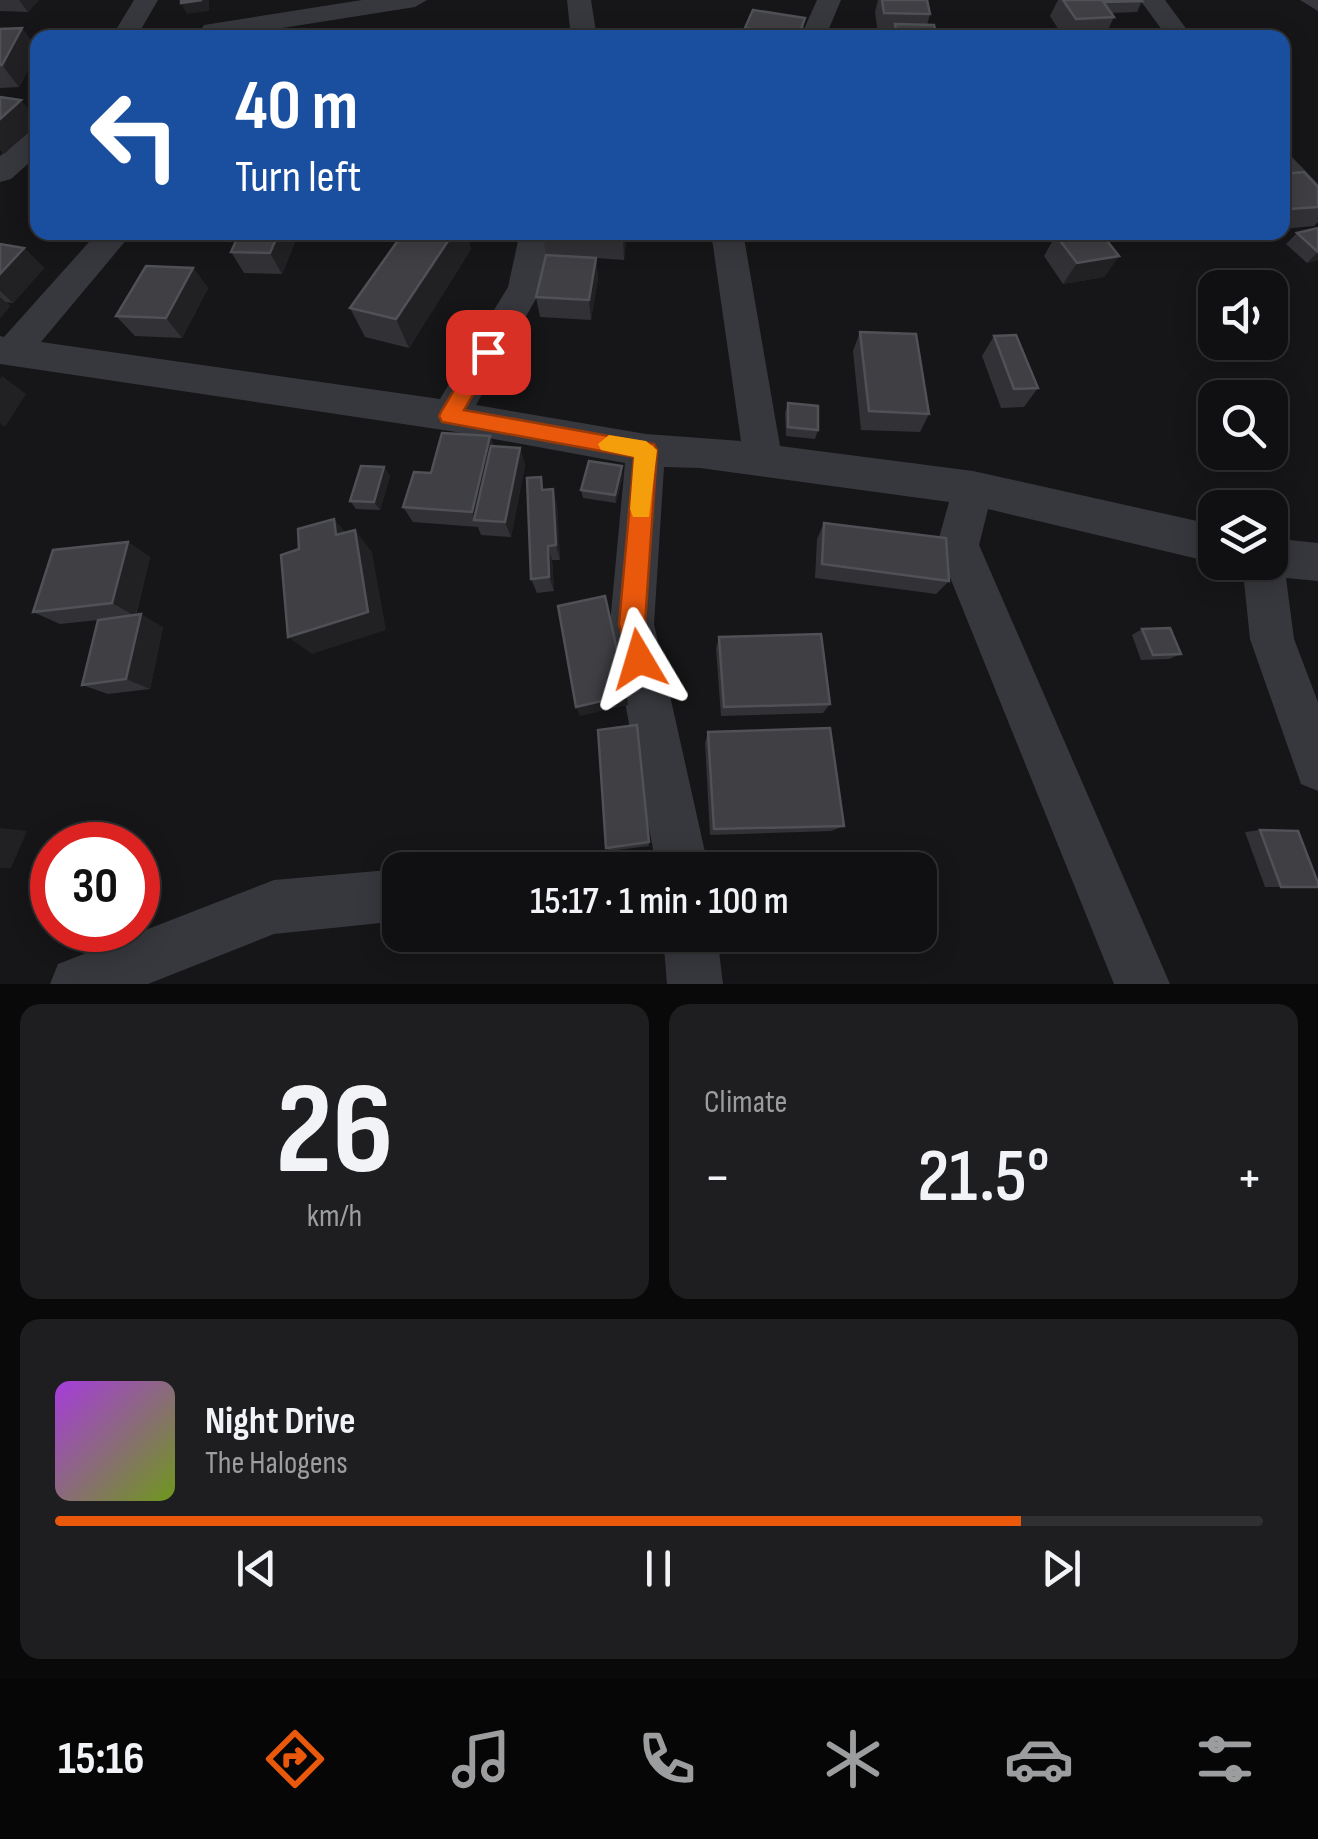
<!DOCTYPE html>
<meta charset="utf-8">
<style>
:root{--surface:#101012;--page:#1e1e20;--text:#f1f3f6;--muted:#9c9d9f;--line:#303032;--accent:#ea580c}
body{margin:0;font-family:"Sofia Sans Condensed",sans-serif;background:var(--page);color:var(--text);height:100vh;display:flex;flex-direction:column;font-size:38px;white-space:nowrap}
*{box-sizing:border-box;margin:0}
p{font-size:32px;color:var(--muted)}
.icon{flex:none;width:55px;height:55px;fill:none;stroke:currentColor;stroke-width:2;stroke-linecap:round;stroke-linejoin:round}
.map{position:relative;height:984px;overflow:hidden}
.sheet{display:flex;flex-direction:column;gap:20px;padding:20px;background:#09090a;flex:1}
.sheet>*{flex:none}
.top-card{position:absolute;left:30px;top:30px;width:1260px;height:210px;border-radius:20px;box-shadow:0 5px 25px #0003,0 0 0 2px var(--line);background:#1a4fa0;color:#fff;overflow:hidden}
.controls{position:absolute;left:1198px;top:270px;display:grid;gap:20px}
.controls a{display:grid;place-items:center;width:90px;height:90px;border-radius:20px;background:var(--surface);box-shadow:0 5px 25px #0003,0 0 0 2px var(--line);font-size:50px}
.speed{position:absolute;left:30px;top:822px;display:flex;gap:20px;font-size:50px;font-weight:700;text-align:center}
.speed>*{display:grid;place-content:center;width:130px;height:130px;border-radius:50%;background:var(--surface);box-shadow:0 5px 25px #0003,0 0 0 2px var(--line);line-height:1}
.speed .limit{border:15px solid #d22;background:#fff;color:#111}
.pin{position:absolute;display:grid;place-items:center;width:85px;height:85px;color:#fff;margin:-42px;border-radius:20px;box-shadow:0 5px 15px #0006}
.me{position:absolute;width:110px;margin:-55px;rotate:353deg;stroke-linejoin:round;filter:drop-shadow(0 0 8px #0008)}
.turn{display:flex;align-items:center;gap:35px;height:210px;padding:0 40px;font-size:45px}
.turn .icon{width:130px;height:130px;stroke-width:2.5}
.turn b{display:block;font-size:70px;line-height:85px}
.big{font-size:75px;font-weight:600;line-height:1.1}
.sheet .widget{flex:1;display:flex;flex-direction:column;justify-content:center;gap:15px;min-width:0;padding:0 35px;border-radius:20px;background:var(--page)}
.sheet .dial{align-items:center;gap:0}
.dial b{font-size:130px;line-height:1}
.song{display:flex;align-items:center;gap:30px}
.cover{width:120px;height:120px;border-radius:15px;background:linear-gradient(135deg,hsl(280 70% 55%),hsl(80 70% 35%))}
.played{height:10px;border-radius:5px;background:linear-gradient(90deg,var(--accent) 80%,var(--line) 80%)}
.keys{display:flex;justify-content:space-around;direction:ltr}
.heat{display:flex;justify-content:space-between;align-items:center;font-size:55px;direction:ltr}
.sheet .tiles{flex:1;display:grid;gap:20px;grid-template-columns:1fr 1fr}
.widget:last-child{grid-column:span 2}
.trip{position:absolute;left:382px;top:852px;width:555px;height:100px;border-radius:20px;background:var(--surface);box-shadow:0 5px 25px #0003,0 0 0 2px var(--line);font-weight:600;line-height:100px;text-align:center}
.tab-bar{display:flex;height:160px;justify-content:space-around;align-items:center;background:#060607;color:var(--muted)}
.tab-bar .icon{width:70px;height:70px}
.tab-bar .on{color:var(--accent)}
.tab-bar b{font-size:45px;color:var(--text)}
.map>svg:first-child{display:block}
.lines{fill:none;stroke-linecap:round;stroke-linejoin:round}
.street{fill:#37383d;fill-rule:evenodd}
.wall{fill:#323236}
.shaded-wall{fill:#212124}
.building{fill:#3f3f44;stroke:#4f5156;stroke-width:2.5}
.route{fill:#ea580c;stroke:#983908;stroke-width:2.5}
.slow{fill:#f59e0b}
</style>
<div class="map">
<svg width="1318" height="984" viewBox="0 0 1318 984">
<rect width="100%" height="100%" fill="#161618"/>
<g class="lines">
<g class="street">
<polygon points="134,0 158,0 136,38 111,38"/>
<polygon points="362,0 427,0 415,7 220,38 195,38 204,25"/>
<polygon points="567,0 591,0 597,38 571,38"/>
<polygon points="817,0 841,0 825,38 800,38"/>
<polygon points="1140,0 1165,0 1193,38 1168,38"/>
<polygon points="1300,0 1318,0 1318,11"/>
<polygon points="38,130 38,155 11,179 0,182 0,156 28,133"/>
<polygon points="1282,155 1292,157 1318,184 1318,212 1307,209 1282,182"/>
<polygon points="98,232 133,232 41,342 440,399 508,287 520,232 552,232 542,288 476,405 646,434 741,441 711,232 743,232 780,446 973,471 1215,525 1215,563 988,509 979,545 1170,984 1114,984 937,545 949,502 700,468 664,467 654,624 709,870 657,870 610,624 625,463 450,431 0,364 0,336 4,337"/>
<polygon points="1270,538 1318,543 1318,581 1286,578 1294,639 1318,702 1318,791 1301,784 1250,639 1242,562 1270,562"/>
<polygon points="400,869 404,870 400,870 400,921 274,934 148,984 50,984 58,964 274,880"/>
<polygon points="663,935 717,935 723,984 667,984"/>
</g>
</g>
<g class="wall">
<polygon points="0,0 39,0 28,12 0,11"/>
<polygon points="878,0 927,0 930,14 927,25 937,38 891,38 892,35 878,34 875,12"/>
<polygon points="1058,0 1141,0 1142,1 1137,12 1111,13 1114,17 1104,38 1064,38 1050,16"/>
<polygon points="805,18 802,38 744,38 745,28"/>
<polygon points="22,28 38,51 19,87 0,88 0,29"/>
<polygon points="1282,174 1318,187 1318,222 1314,226 1282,229"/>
<polygon points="1318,228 1318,260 1307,263 1286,244 1297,233"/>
<polygon points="240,232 299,232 282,274 244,273 231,252"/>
<polygon points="627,232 624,260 596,258 598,279 591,320 540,317 536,297 546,255 543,235"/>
<polygon points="1056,235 1119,256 1104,277 1063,284 1044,256"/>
<polygon points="0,244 24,248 44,268 13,303 6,302 10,306 0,318"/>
<polygon points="471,249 409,348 365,337 350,308"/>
<polygon points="193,268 208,288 182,338 135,336 116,316"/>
<polygon points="860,332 929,414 920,432 861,430 853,351"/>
<polygon points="994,336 1038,388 1024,407 1001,408 982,356"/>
<polygon points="788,403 818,430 815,439 786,436 785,413"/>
<polygon points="490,436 494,446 520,448 525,465 511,537 481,535 478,527 413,522 403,507 431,473"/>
<polygon points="384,467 390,476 380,510 356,509 350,501"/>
<polygon points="623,475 616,503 583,498 581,490"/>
<polygon points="553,489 557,505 560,560 552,560 554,591 537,593 531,579 545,490"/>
<polygon points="824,523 949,581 936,594 815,578 817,539"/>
<polygon points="128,542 150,557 136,615 163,627 150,689 108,694 82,685 98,620 60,624 33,612"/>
<polygon points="1142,629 1181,654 1169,659 1141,660 1132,635"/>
<polygon points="719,637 830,704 823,713 721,716 716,648"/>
<polygon points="637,725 649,846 609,851 606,848"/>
<polygon points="708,732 844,826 831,831 710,835 705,743"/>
<polygon points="1260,830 1318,887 1265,887 1245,832"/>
</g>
<g class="shaded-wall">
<polygon points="19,0 39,0 28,12"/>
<polygon points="202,0 209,0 209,11 187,14 181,3"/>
<polygon points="22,28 38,51 19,87 2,65"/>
<polygon points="21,100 38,120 38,123 4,154 0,150 0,119"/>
<polygon points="279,232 299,232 282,274 270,253"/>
<polygon points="454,232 467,232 471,249 409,348 396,319"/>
<polygon points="624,232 627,232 624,260 623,239"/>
<polygon points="24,248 44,268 13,303 0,291 0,274"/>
<polygon points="1318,252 1318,260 1307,263"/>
<polygon points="1119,256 1104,277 1063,284 1077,263"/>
<polygon points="596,258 598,279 591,320 589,300"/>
<polygon points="193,268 208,288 182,338 166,318"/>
<polygon points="0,297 10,306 0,318"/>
<polygon points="2,376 26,394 5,427 0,423 0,379"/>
<polygon points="490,436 496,453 475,520 472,512"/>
<polygon points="520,448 525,465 511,537 505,522"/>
<polygon points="622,466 623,475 616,503 615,495"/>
<polygon points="384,467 390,476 380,510 374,502"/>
<polygon points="553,489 557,505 560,560 556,545"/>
<polygon points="334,519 353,541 336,535"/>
<polygon points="355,530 372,552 386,630 312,654 288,637"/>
<polygon points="128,542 150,557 135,616 112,603"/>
<polygon points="548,546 552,560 554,591 549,577"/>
<polygon points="141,614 163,627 150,689 126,679"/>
<polygon points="627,695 628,705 580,716 576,707"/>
<polygon points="0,828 27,831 11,868 0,868"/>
</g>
<g class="building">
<polygon points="181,0 202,0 181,3"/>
<polygon points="882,0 927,0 930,14 884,13"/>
<polygon points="1063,0 1102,0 1114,17 1076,19"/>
<polygon points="1102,0 1141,0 1142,1 1104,2"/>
<polygon points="753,10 805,18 798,37 745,28"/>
<polygon points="895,24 934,25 937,38 897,38"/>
<polygon points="22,28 2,65 0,65 0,29"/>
<polygon points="1093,31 1097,38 1077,38 1073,32"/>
<polygon points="0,97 21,100 0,119"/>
<polygon points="1304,172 1318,187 1318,207 1289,209 1282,201 1282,174"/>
<polygon points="1318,228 1318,252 1297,233"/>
<polygon points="240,232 279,232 270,253 231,252"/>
<polygon points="404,232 454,232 396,319 350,308"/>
<polygon points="543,232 624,232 623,239 543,235"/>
<polygon points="1071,232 1100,232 1119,256 1077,263 1056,235"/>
<polygon points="0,244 24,248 0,274"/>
<polygon points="546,255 596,258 589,300 536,297"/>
<polygon points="146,266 193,268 166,318 116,316"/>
<polygon points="860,332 916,334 929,414 869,411"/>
<polygon points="1016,335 1038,388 1014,389 994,336"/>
<polygon points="788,403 818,406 818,430 788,427"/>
<polygon points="442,433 490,436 472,512 403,507 414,472 431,473"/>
<polygon points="491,446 520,448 505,522 474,520"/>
<polygon points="589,461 622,466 615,495 581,490"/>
<polygon points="361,466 384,467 374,502 350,501"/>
<polygon points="541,477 542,490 553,489 556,545 548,546 549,577 531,579 527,478"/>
<polygon points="334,519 336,535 355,530 368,612 288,637 281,555 299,549 298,529"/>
<polygon points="824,523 946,538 949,581 822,564"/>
<polygon points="128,542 112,603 33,612 53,550"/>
<polygon points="605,596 627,695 576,707 558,606"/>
<polygon points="141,614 126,679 82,685 98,620"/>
<polygon points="1170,628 1181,654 1153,655 1142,629"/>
<polygon points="821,634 830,704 724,707 719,637"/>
<polygon points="637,725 649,842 606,848 598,730"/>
<polygon points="830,728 844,826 714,829 708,732"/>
<polygon points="1260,830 1298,831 1318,883 1318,887 1281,887"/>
</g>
<polygon class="route" points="488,344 498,352 464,410 654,444 657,450 645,624 652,659 648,668 639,672 630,668 619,624 634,457 442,422 439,416 442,410 480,347"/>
<polygon class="slow" points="609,435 646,441 657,450 649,517 633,517 630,509 634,457 601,450 598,444"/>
</svg>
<div class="controls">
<a><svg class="icon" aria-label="sound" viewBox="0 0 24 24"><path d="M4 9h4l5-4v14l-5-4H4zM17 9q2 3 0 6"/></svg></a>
<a><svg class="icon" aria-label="search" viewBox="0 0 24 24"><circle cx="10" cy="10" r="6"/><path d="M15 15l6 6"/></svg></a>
<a><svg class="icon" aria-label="layers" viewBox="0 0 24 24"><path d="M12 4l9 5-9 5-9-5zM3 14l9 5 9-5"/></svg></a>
</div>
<div class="speed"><div class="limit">30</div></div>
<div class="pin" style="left:488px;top:352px;background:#d93025"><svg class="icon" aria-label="arrive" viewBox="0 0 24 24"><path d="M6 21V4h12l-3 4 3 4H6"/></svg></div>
<svg class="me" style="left:639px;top:659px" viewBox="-20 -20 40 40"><path d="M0-17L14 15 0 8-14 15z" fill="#ea580c" stroke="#fff" stroke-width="4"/></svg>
<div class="trip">15:17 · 1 min · 100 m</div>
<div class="top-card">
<div class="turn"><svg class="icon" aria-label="left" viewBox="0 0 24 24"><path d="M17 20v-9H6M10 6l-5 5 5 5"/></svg><div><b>40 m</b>Turn left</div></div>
</div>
</div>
<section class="sheet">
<div class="tiles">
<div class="widget dial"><b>26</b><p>km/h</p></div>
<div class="widget"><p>Climate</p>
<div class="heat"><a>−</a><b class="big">21.5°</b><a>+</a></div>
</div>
<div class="widget">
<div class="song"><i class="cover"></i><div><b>Night Drive</b><p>The Halogens</p></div></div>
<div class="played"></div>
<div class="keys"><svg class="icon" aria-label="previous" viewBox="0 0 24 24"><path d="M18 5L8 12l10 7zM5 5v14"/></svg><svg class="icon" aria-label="pause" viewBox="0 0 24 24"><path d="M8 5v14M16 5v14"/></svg><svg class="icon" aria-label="next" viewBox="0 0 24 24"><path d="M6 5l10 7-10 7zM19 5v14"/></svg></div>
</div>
</div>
</section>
<nav class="tab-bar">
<b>15:16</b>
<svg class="icon on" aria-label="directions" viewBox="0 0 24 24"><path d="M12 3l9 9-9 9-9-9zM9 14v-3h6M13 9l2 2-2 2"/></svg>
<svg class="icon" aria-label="music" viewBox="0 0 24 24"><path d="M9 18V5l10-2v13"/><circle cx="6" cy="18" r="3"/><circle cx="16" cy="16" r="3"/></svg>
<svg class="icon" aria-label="phone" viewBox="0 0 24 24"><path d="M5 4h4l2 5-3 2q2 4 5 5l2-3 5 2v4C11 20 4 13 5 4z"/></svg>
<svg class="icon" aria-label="climate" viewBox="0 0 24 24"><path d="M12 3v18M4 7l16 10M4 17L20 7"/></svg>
<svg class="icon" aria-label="car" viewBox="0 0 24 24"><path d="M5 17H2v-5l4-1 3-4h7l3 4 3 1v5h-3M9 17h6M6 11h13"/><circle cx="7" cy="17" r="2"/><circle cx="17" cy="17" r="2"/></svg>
<svg class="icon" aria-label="filters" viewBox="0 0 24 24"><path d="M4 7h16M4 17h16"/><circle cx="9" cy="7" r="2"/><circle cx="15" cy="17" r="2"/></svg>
</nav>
